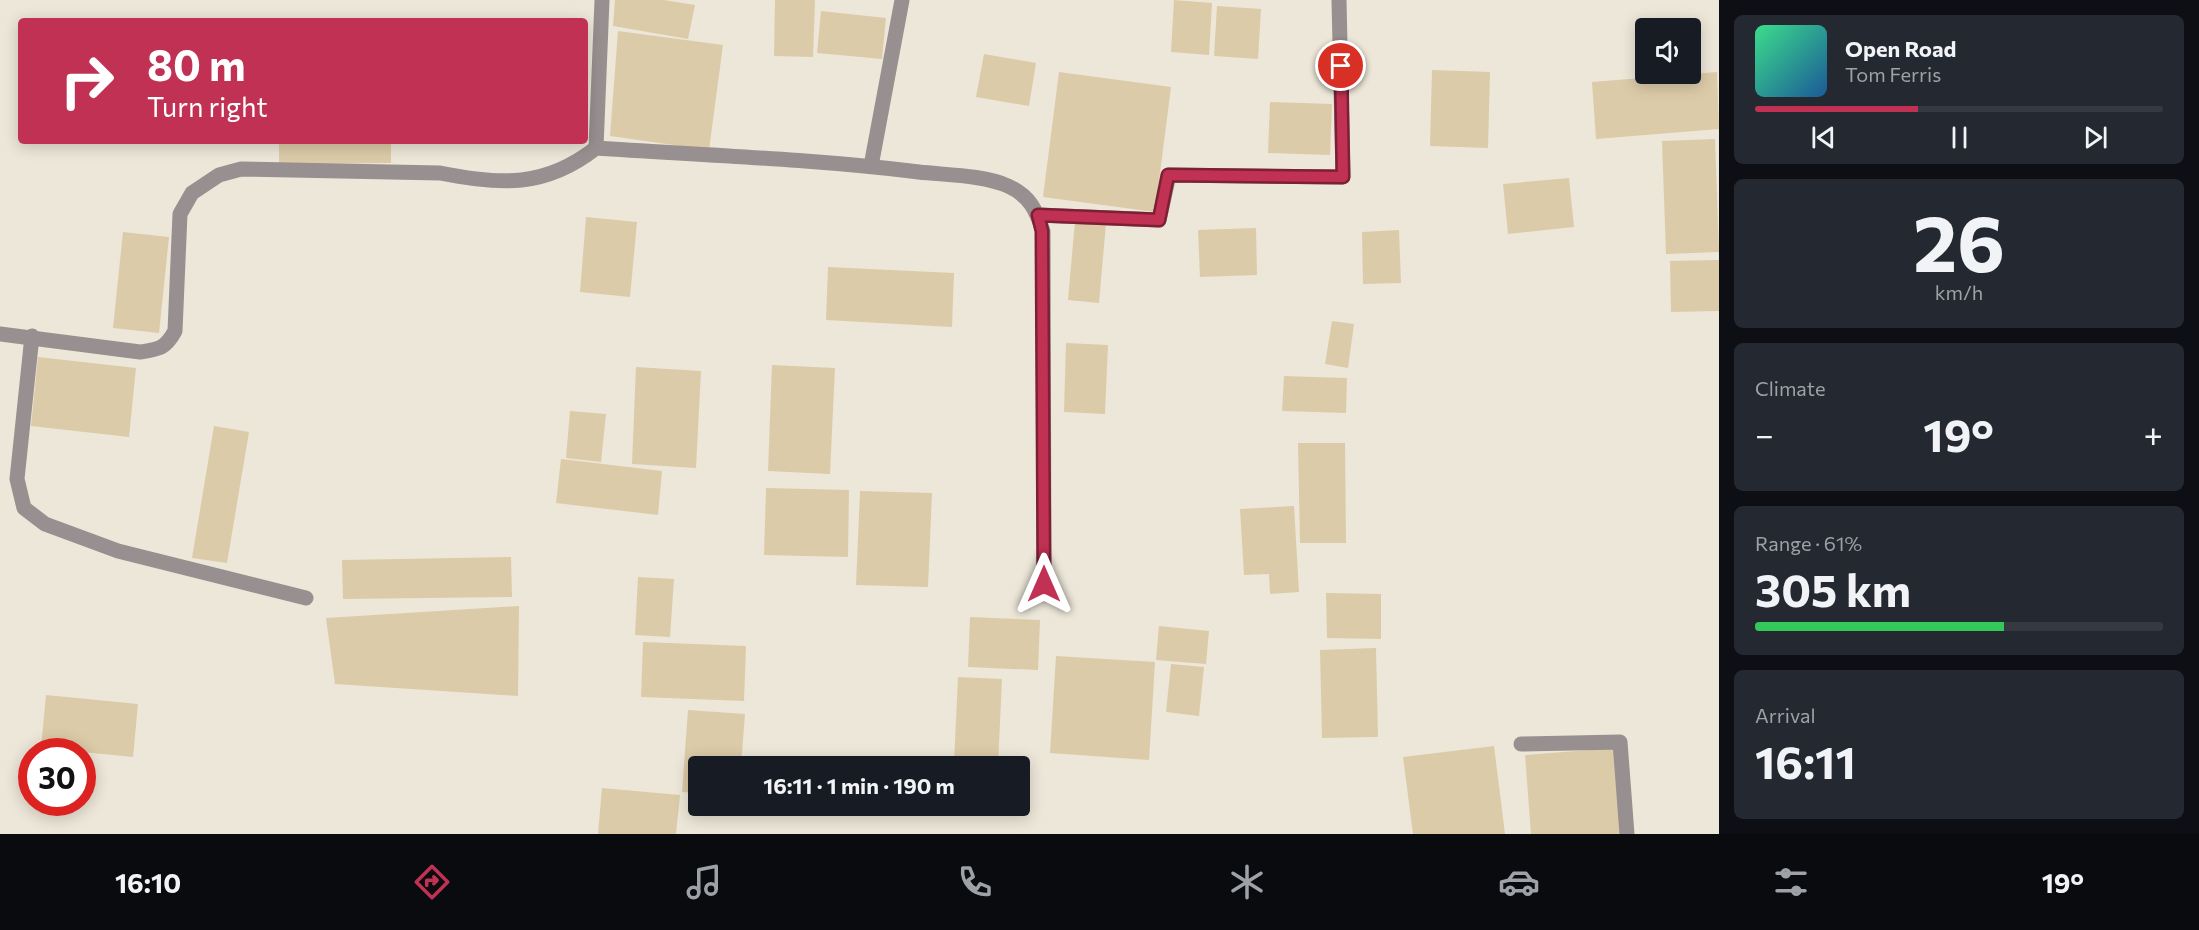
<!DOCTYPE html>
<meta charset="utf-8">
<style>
:root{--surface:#171b24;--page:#242831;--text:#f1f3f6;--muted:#9ea1a6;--line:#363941;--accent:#c13153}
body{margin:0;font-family:Commissioner,sans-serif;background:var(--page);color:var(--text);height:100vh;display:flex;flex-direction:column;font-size:22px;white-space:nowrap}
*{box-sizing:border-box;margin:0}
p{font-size:20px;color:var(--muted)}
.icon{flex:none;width:33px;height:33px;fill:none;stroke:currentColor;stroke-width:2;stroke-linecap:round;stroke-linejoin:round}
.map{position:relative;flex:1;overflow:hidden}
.drawer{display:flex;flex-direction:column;gap:15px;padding:15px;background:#0d0f14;width:480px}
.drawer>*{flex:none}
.guide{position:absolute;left:18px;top:18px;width:570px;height:126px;border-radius:6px;box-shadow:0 3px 15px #0003;background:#c13153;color:#fff;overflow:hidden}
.buttons{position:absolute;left:1635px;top:18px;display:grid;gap:12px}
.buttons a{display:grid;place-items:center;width:66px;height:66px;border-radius:6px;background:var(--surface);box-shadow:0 3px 15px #0003;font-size:30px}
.speed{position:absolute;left:18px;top:738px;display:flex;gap:12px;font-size:30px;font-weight:700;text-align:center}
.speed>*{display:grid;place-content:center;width:78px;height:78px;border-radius:50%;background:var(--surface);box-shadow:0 3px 15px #0003;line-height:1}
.speed .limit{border:9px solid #d22;background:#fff;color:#111}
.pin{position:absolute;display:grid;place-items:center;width:51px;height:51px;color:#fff;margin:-26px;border:3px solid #fff;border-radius:50%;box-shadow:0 2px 6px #0007}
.me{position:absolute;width:66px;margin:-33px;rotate:0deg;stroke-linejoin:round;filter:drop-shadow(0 0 4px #0008)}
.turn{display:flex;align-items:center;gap:21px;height:126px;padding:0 30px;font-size:27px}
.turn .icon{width:78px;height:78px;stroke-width:2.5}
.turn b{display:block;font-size:42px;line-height:51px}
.big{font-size:45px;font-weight:700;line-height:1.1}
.drawer .tile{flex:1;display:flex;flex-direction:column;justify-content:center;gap:9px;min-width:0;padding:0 21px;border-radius:9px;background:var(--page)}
.drawer .dial{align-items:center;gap:0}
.dial b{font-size:78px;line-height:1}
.song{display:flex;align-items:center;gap:18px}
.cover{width:72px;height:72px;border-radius:9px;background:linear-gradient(135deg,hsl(150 70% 55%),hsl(210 70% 35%))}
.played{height:6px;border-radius:3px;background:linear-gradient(90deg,var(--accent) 40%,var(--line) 40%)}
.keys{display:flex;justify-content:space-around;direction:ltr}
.heat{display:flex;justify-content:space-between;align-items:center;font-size:33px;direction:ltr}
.charge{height:9px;border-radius:4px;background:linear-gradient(90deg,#34c759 61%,var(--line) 0)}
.trip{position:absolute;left:688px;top:756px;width:342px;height:60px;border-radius:6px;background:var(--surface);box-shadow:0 3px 15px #0003;font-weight:700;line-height:60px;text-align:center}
.dock{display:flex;height:96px;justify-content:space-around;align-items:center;background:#090b0e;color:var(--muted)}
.dock .icon{width:42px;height:42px}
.dock .selected{color:var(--accent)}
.dock b{font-size:27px;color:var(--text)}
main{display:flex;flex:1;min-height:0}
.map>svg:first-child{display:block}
.building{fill:#dccba8}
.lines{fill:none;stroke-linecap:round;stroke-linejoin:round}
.service{stroke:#978f90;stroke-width:15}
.minor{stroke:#978f90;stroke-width:15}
.route-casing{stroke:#7d2036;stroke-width:15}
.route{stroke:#c13153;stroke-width:10}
</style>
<main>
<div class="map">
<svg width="1719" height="834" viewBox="0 0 1719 834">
<rect width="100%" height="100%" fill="#ede7d9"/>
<g class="building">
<polygon points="615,0 664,0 695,5 688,39 613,26"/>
<polygon points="775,0 815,0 813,57 774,56"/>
<polygon points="1174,0 1212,3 1209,55 1171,52"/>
<polygon points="1217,6 1261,9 1258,59 1214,56"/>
<polygon points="821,11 886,18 882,59 817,53"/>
<polygon points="618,31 723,45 709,150 610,136"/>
<polygon points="984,54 1036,63 1029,106 976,97"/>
<polygon points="1432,70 1490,72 1488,148 1430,146"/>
<polygon points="1059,72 1171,87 1155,212 1043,197"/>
<polygon points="1717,72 1719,129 1596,139 1592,82"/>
<polygon points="1270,102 1332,104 1330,155 1268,153"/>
<polygon points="1715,139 1719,252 1666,254 1662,141"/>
<polygon points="279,141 391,141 391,163 279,164"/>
<polygon points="1569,178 1574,227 1508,234 1503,184"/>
<polygon points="586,217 637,222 630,297 580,292"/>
<polygon points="1075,221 1106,223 1099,303 1068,300"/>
<polygon points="1256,228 1257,275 1200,277 1198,230"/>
<polygon points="1399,230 1401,283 1363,284 1362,232"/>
<polygon points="123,232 169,237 159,333 113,328"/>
<polygon points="1719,260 1719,311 1671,312 1670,261"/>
<polygon points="828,267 954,273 952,327 826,320"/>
<polygon points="1332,321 1354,324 1348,368 1325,364"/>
<polygon points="1066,343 1108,345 1105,414 1064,412"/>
<polygon points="38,357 136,368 129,437 31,426"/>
<polygon points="772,365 835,368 830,474 768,471"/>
<polygon points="636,367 701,371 696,468 632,464"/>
<polygon points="1284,376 1347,378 1346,413 1282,411"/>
<polygon points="570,411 606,414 601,462 566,458"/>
<polygon points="214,426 249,432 227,563 192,558"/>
<polygon points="1298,443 1345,443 1346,543 1300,543"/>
<polygon points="561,459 662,471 658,515 556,503"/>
<polygon points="766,488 849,490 848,557 764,555"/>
<polygon points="860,491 932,493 928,587 856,585"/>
<polygon points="1294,506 1299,592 1270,594 1269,574 1244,575 1240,509"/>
<polygon points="511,557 512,597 343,599 342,560"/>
<polygon points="638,577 674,579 670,637 635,635"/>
<polygon points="1326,593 1381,594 1381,639 1327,638"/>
<polygon points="519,606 518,696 335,684 326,618"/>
<polygon points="970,617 1040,620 1038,670 968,667"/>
<polygon points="1159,626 1209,631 1206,664 1156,660"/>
<polygon points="643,642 746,646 744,701 641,697"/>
<polygon points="1376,648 1378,737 1322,738 1320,650"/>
<polygon points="1056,656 1155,662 1149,760 1050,753"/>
<polygon points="1171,664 1204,667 1199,716 1166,712"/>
<polygon points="958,677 1002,679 998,766 954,763"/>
<polygon points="46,695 138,704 133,757 41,748"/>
<polygon points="688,710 745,714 741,766 699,766 699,793 682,792"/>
<polygon points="1494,746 1505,834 1413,834 1403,757"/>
<polygon points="1615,748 1622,834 1531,834 1525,755"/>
<polygon points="602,788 680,795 676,834 598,834"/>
</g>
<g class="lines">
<g class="service">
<polyline points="871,166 902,0"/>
<polyline points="1521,744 1620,742 1627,834"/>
</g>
<g class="minor">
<polyline points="596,148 602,0"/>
<polyline points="1038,215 1159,220 1169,175 1343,177 1339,0"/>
<path d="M0,334L140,352C159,349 165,349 175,331L180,214L192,193L219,175L241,169L440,173C500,185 545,188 596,148C703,155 812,159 919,172C945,175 984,175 1008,186C1030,196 1036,210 1043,231L1044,584"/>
<polyline points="32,336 17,479 24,508 45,524 118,551 306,598"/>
</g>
</g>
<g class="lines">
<g class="route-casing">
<polyline id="route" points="1044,584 1042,231 1038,215 1159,220 1168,175 1343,177 1341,66"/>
</g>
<use href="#route" class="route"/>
</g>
</svg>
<div class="buttons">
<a><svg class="icon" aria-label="sound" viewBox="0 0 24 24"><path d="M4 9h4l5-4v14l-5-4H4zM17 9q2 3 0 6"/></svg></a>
</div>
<div class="speed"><div class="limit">30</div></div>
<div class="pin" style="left:1341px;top:66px;background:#d93025"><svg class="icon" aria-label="arrive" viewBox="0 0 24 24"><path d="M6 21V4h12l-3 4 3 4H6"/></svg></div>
<svg class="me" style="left:1044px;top:584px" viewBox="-20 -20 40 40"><path d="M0-17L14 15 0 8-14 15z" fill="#c13153" stroke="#fff" stroke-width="4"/></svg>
<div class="trip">16:11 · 1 min · 190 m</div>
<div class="guide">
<div class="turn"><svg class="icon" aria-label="right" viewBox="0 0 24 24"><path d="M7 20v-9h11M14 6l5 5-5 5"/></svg><div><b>80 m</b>Turn right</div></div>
</div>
</div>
<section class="drawer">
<div class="tile">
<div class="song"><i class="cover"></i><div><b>Open Road</b><p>Tom Ferris</p></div></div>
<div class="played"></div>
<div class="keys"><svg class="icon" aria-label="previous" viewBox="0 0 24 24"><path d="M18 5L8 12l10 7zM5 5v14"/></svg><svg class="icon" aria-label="pause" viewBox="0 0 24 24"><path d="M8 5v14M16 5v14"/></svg><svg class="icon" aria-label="next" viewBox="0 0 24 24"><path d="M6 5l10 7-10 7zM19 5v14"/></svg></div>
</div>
<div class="tile dial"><b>26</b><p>km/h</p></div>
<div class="tile"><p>Climate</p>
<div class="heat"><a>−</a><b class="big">19°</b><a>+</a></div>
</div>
<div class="tile"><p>Range · 61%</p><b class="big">305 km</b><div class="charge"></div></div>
<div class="tile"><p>Arrival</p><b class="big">16:11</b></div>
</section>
</main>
<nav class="dock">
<b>16:10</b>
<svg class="icon selected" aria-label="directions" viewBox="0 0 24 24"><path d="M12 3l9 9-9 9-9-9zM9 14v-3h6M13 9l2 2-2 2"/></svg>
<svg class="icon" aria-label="music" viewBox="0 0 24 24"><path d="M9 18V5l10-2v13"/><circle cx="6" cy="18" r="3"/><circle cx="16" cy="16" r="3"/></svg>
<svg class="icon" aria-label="phone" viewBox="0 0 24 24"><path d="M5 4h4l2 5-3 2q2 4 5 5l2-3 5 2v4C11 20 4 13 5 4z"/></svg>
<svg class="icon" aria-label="climate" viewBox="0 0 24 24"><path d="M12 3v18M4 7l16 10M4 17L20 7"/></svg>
<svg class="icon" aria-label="car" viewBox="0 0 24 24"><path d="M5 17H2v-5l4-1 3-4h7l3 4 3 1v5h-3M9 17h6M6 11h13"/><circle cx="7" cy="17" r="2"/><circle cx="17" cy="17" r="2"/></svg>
<svg class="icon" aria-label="filters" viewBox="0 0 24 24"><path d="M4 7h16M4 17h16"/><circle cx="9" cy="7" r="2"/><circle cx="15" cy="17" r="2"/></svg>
<b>19°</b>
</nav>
